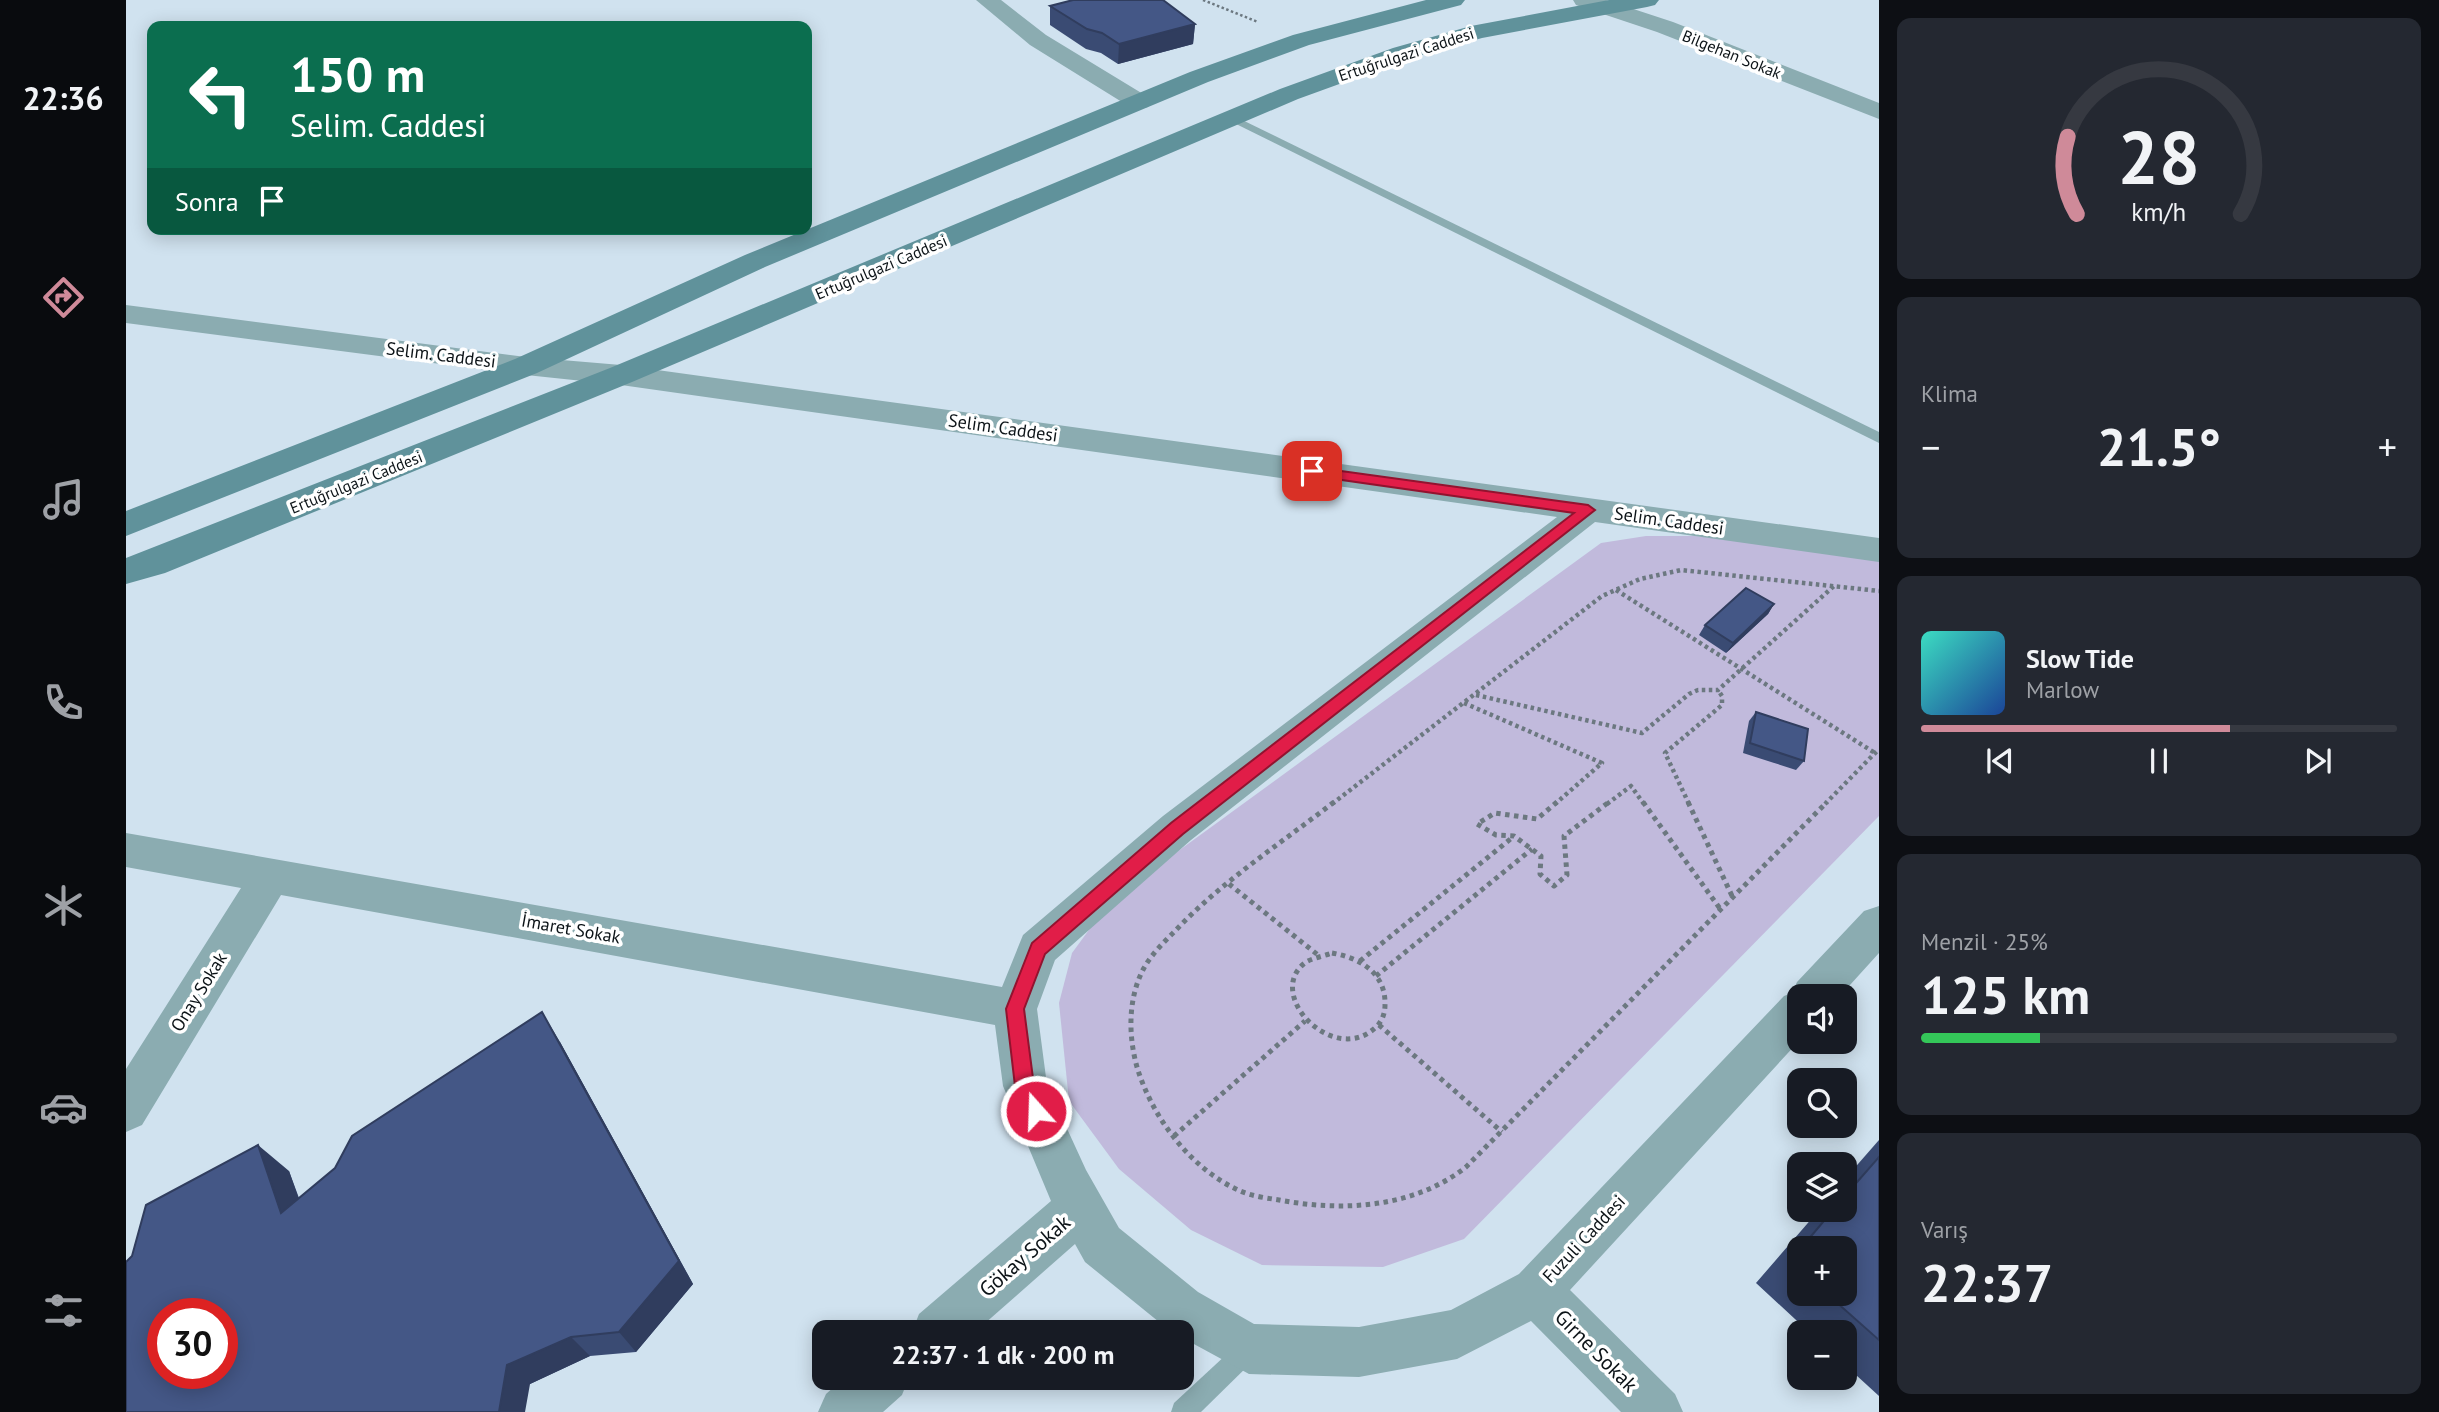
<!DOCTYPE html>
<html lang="tr">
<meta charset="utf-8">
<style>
:root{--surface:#171b24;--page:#242831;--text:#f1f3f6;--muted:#9ea1a6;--line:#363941;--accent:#cf8a99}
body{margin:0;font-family:"PT Sans",sans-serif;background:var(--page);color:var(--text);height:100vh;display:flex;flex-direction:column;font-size:26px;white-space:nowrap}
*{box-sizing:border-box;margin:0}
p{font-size:23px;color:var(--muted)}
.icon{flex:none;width:38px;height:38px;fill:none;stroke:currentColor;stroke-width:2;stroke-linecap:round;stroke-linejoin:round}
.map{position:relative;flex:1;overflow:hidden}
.panel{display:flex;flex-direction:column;gap:18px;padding:18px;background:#0d0f14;width:560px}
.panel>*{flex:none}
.banner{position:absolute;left:21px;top:21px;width:665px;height:214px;border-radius:14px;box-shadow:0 4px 18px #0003;background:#0b6e4f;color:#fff;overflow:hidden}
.fabs{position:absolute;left:1661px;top:984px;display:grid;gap:14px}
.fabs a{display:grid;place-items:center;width:70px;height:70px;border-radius:14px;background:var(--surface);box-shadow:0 4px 18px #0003;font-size:35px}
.speed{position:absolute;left:21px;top:1298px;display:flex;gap:14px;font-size:35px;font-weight:700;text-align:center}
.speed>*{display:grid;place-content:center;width:91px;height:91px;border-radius:50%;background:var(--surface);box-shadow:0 4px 18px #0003;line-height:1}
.speed .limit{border:10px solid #d22;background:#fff;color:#111}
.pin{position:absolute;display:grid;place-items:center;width:60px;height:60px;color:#fff;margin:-30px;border-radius:14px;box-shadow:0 4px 10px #0006}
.me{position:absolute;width:77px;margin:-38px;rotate:340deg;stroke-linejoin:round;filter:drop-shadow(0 0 5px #0008)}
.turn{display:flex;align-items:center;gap:24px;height:147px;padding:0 28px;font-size:32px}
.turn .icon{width:91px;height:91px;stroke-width:2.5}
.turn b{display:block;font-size:49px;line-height:60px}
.then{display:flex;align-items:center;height:66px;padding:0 28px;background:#0003;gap:14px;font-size:26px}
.big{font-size:52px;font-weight:700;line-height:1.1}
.panel .widget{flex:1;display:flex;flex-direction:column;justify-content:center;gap:10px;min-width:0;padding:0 24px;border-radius:14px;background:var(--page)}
.panel .dial{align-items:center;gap:0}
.dial svg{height:182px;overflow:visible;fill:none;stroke:var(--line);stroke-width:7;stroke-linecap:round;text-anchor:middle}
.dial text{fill:var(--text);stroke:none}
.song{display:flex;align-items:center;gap:21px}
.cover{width:84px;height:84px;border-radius:10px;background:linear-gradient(135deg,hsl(170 70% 55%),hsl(220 70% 35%))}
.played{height:7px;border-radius:4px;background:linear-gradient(90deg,var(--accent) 65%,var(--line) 65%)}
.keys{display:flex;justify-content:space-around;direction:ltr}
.heat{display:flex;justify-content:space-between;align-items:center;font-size:38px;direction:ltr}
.charge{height:10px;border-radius:5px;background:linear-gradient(90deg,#34c759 25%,var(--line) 0)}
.trip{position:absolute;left:686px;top:1320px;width:382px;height:70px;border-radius:14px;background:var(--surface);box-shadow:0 4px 18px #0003;font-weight:700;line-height:70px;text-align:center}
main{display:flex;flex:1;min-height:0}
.tabs{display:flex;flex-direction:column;width:126px;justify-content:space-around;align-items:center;background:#090b0e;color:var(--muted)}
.tabs .icon{width:49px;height:49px}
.tabs .current{color:var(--accent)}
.tabs b{font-size:32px;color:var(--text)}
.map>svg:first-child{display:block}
.green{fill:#c1badc}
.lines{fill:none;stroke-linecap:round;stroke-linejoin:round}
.path-far2{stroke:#6c7880;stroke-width:2.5;stroke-dasharray:2.5 2.5;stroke-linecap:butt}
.path-far1{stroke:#6c7880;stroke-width:4.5;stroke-dasharray:3.5 3.5;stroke-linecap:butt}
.path{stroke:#6c7880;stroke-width:5;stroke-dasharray:4.5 4.5;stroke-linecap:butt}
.lane{fill:#8bacb1;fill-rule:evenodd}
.street{fill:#8bacb1;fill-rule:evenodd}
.secondary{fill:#60929b;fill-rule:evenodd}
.wall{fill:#3a4b73;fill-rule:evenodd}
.shaded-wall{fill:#303d5e}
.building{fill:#445786;stroke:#303d5e;stroke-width:2;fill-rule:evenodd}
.route{fill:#e11d48;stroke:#92132f;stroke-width:2}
.labels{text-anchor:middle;stroke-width:7;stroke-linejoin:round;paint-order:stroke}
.far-street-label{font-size:16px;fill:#0c1317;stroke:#fff}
.street-label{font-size:18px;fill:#0c1317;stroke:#fff}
.near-street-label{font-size:21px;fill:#0c1317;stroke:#fff}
</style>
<main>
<nav class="tabs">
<b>22:36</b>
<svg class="icon current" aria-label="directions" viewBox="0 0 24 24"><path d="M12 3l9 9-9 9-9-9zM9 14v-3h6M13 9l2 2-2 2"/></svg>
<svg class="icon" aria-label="music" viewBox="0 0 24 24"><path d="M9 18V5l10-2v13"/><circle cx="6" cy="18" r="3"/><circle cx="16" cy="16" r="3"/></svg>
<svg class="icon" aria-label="phone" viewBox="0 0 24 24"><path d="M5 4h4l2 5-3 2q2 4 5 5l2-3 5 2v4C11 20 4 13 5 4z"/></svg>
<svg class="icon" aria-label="climate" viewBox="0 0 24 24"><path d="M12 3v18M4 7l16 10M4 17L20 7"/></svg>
<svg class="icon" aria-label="car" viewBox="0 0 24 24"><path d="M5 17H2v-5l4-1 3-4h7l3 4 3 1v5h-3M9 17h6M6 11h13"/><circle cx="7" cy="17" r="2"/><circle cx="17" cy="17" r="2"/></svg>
<svg class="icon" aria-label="filters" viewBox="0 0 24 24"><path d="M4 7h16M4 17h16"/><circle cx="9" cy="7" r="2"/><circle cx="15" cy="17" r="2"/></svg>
</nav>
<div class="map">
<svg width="1753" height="1412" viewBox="0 0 1753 1412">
<rect width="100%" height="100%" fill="#d0e2ef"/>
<polygon class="green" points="1520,536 1569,536 1753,558 1753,816 1338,1239 1257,1267 1136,1265 1065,1230 993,1169 943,1101 933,1003 946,953 985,900 1475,543"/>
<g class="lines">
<polyline class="path-far2" points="1077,0 1132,22"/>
<g class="path-far1">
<polyline points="1490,590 1749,753"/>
<polyline points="1350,695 1516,733 1563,694 1572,690 1592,690 1708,586"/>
<polyline points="1338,703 1476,763 1429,804"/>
<polyline points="1206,804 1476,596 1514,579 1555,570 1753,591"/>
<polyline points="1481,804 1505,786 1518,804"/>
<polyline points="1563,804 1539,753 1596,705 1596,696 1592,690"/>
<polyline points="1699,804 1753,749"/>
</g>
<g class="path">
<path d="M1208,802C1154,844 1095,882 1048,932C1037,943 1025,955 1018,968C1002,997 1002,1035 1011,1067C1026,1117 1064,1168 1112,1190C1125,1196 1140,1198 1153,1200C1217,1212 1288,1208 1340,1167L1701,802"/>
<polyline points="1431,802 1411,819 1369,813 1351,824 1370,835 1388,836 1415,856 1414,874 1428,886 1441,875 1438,836 1483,802"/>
<polyline points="1517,802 1595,910"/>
<polyline points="1562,802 1607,898"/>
<polyline points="1103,884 1192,955"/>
<path d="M1206,953C1234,958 1260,973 1259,1005C1259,1012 1257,1019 1252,1025C1210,1070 1136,994 1180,962C1187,958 1198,956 1206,953Z"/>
<polyline points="1234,961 1387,837"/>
<polyline points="1250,976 1406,849"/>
<polyline points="1253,1025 1376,1132"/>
<polyline points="1048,1136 1179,1021"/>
</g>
<g class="lane">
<polygon points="1106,115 1753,432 1753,443 1102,120 1100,118"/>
<polygon points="1123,1337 1131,1341 1135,1349 1131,1357 1075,1412 1045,1412 1048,1403 1115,1341"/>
</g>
<g class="street">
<polygon points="850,0 875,0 920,35 1022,97 1025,102 1022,107 1013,109 1004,107 904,45"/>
<polygon points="1447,0 1480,0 1547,22 1753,103 1753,119 1531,32 1450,5"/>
<polygon points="0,305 400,357 495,365 1753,538 1753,562 1469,522 1065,840 929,960 911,1009 921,1085 960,1170 993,1228 1072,1292 1128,1324 1233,1327 1325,1310 1393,1274 1658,996 1666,993 1671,982 1738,911 1753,906 1753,953 1714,996 1673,996 1673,1041 1444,1290 1549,1394 1557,1412 1495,1412 1405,1321 1331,1359 1233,1377 1123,1374 1055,1337 1055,1332 1046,1332 1038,1326 959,1262 949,1244 849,1332 786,1332 793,1314 925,1201 877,1086 869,1025 155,895 16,1125 0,1132 0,1069 115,888 0,867 0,833 876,987 897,935 1037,816 1431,517 495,385 400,375 0,323"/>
<polygon points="719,1377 783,1377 776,1395 757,1412 692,1412 700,1394"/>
</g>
<g class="secondary">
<polygon points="1300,0 1339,0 1335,5 1183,45 1082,82 639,267 411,373 0,536 0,511 389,359 619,255 1064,72 1167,35"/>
<polygon points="1483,0 1533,0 1529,5 1521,7 1356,38 1285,58 1172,99 506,382 39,573 0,584 0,558 484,368 1154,89 1267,48 1345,26"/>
</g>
</g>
<g class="wall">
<polygon points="924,6 1069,24 1067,44 992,64 975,53 960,49 924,25"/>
<polygon points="1648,604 1642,614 1600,653 1573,635 1579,625"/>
<polygon points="1630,712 1678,761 1670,770 1617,753 1623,721"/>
<polygon points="434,1042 567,1284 510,1352 464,1356 404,1384 0,1412 163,1171 173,1198"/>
<path d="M1753,1140V1396L1718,1364V1332H1683L1630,1283L1694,1209H1718V1180ZM1673,1248H1718V1293H1673Z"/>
</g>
<g class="shaded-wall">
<polygon points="1069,24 1067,44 992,64 993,44"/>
<polygon points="1648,604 1642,614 1600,653 1607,643"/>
<polygon points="416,1012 434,1042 567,1284 510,1352 493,1332"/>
<polygon points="132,1145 163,1171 186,1237 155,1213"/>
<polygon points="445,1337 464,1356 404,1384 399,1412 373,1412 381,1365"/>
</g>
<g class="building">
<polygon points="947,0 1037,0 1069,24 993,44 976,33 961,29 924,6"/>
<polygon points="1620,588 1648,604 1607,643 1579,625"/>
<polygon points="1630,712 1682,729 1678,761 1624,743"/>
<path d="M416,1012L553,1261L493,1332L445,1337L381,1365L373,1412H0V1262L6,1256L20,1205L132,1145L155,1213L209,1168L226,1136ZM37,1314H96V1374H37Z"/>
<polygon points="1753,1157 1753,1340 1700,1293 1718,1293 1718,1248 1675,1248 1708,1209 1718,1209 1718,1197"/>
<polygon points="1673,1250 1673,1269 1664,1261"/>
</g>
<polygon class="route" points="1186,467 1462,505 1469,510 1057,834 919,954 898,1009 908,1086 920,1111 917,1118 910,1121 903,1118 889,1086 880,1009 906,943 1045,823 1448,513 1181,475 1179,471"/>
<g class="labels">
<g class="far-street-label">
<text transform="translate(1280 54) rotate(-18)" y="6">Ertuğrulgazi Caddesi</text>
<text transform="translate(1606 54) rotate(22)" y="6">Bilgehan Sokak</text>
<text transform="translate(755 267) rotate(-23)" y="6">Ertuğrulgazi Caddesi</text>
<text transform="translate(230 482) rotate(-22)" y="6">Ertuğrulgazi Caddesi</text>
</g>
<g class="street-label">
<text transform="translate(315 355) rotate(7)" y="6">Selim. Caddesi</text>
<text transform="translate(877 428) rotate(8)" y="6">Selim. Caddesi</text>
<text transform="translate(1543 521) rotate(8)" y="6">Selim. Caddesi</text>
<text transform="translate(445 929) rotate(10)" y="6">İmaret Sokak</text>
<text transform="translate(73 992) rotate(-58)" y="6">Onay Sokak</text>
<text transform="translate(1458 1239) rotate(-47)" y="6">Fuzuli Caddesi</text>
</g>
<g class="near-street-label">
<text transform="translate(899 1256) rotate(-41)" y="7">Gökay Sokak</text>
<text transform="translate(1470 1351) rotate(45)" y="7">Girne Sokak</text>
</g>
</g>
</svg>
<div class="fabs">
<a><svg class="icon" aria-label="sound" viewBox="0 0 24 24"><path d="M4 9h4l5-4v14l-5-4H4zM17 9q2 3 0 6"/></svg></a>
<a><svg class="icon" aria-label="search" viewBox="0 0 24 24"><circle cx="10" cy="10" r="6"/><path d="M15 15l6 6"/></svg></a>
<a><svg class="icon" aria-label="layers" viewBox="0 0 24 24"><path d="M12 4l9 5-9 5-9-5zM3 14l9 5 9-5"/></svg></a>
<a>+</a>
<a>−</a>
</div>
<div class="speed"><div class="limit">30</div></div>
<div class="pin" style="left:1186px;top:471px;background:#d93025"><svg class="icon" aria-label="arrive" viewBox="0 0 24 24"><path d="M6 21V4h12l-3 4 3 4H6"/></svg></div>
<svg class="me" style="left:910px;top:1111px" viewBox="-20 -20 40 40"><circle r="17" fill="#e11d48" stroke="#fff" stroke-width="3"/><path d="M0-11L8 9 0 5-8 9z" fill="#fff"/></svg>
<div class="trip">22:37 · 1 dk · 200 m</div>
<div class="banner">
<div class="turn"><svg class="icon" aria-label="left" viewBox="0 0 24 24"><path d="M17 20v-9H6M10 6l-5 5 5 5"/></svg><div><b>150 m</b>Selim. Caddesi</div></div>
<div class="then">Sonra<svg class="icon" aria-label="arrive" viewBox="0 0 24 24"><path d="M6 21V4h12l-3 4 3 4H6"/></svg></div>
</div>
</div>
<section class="panel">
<div class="widget dial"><svg viewBox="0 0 100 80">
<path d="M14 69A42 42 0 1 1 86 69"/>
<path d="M14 69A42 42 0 0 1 10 35" stroke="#cf8a99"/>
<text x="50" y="56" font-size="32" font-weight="700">28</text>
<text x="50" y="72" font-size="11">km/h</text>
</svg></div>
<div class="widget"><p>Klima</p>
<div class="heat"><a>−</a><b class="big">21.5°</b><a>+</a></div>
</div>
<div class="widget">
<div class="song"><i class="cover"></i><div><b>Slow Tide</b><p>Marlow</p></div></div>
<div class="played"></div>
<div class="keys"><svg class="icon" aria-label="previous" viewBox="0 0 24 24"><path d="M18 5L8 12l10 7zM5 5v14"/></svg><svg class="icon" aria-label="pause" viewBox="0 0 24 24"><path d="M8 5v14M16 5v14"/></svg><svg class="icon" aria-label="next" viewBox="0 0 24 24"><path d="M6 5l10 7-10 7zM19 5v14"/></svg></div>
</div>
<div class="widget"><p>Menzil · 25%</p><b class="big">125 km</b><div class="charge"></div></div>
<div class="widget"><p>Varış</p><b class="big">22:37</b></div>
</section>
</main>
